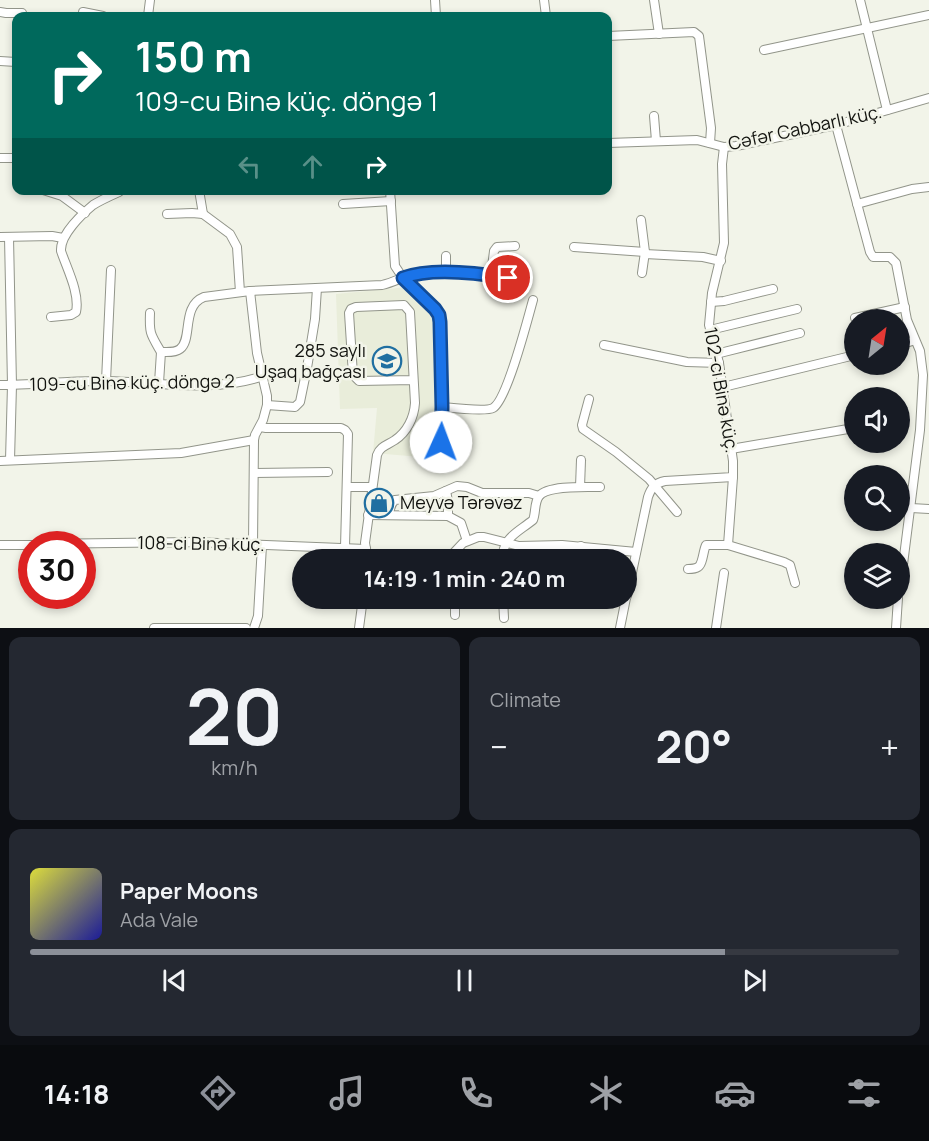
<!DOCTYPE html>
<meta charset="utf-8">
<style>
:root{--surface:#171b24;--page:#242831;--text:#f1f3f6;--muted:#9ea1a6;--line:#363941;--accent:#8c9099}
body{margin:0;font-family:Manrope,sans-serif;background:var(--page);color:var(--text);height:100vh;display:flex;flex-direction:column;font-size:22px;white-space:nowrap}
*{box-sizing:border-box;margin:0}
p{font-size:20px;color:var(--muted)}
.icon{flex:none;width:33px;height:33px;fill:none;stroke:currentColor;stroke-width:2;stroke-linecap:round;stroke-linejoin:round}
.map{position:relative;height:628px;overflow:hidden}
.details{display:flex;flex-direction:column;gap:9px;padding:9px;background:#0d0f14;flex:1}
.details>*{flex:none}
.top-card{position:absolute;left:12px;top:12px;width:600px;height:183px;border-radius:12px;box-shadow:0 3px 9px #0003;background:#00695c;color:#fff;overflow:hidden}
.needle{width:39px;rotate:30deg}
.buttons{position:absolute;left:844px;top:309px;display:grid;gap:12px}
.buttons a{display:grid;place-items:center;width:66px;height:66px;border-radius:50%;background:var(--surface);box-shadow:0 3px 9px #0003;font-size:30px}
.speed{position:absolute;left:18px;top:531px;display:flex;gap:12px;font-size:30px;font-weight:700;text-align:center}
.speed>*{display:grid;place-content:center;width:78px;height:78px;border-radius:50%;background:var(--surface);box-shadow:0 3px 9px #0003;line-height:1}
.speed .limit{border:9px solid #d22;background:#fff;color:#111}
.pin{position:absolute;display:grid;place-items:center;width:51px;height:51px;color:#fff;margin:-26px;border:3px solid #fff;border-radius:50%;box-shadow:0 2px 6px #0007}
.me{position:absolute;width:66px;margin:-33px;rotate:2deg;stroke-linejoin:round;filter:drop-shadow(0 0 4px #0008)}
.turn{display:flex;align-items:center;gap:21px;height:126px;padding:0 24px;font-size:27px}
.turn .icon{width:78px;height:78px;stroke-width:2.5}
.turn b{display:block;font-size:42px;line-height:51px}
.lanes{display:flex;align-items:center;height:57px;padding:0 24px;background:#0003;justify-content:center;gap:30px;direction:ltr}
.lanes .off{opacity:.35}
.big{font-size:45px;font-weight:700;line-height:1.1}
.details .tile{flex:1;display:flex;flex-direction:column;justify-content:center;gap:9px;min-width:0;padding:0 21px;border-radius:12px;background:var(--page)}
.details .dial{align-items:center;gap:0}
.dial b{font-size:78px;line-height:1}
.song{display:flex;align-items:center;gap:18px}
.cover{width:72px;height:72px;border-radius:9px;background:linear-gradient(135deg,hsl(60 70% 55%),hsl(240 70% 35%))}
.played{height:6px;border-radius:3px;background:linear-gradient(90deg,var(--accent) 80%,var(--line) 80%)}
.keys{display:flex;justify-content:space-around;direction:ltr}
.heat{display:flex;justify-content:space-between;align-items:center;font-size:33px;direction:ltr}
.details .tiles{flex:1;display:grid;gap:9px;grid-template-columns:1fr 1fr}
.tile:last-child{grid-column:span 2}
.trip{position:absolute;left:292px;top:549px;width:345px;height:60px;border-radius:30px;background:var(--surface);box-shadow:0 3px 9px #0003;font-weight:700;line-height:60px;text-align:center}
.tab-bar{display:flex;height:96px;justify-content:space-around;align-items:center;background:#090b0e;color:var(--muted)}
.tab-bar .icon{width:42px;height:42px}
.tab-bar .on{color:var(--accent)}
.tab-bar b{font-size:27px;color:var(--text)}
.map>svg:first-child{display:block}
.built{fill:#e9edda}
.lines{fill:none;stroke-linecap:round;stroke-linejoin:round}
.minor-casing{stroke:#92958a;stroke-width:10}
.minor{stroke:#fff;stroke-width:8}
.route-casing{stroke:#114b97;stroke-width:15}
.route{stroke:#1a73e8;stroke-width:10}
.labels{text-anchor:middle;stroke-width:5;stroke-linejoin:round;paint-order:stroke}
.street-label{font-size:18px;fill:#12130f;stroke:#f2f4e9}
.poi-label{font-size:18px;fill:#12130f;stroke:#f2f4e9;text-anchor:end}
</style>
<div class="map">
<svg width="929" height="628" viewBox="0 0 929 628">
<rect width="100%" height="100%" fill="#f2f4e9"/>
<polygon class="built" points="408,287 435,316 439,406 436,455 433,458 373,453 377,408 340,409 336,294"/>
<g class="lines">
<g class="minor-casing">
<g id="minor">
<polyline points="435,0 436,16"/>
<polyline points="544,0 546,16"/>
<polyline points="654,0 659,34"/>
<polyline points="860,0 887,110"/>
<polyline points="0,12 6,13 22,13"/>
<polyline points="83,12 103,16"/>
<polyline points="148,16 150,0"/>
<polyline points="608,36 694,32 699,36 711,128 710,143"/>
<polyline points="764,50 929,15"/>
<polyline points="0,61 16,62"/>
<polyline points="654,116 656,141"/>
<polyline points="836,125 870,252 873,257 890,257 896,263 907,320 920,351 923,375 920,430 900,588"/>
<polyline points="608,143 697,140 724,147 736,146 836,125 929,98"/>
<polyline points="0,158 16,158"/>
<polyline points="43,190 62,196 85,213"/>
<polyline points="199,190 203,214"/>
<polyline points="390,190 395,266 403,278 435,310 439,315 440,322 442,407 441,442"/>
<polyline points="343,204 391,201"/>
<polyline points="857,204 912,189 929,187"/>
<polyline points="167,214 192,213 203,214 230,234 237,247 240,292"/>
<polyline points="641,220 645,252 642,273"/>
<polyline points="0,237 52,236 63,238"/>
<polyline points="9,237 12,385 10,460"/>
<polyline points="574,247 645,252 645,254 703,257 721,261"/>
<polyline points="446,272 446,256"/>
<polyline points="491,275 494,251 497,247 515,246"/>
<polyline points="250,291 257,353 267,396 267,405 263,420 255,435 254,440 253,545"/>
<polyline points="711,302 724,301 773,289"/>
<path d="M150,313C149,334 151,335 161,352"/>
<path d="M51,317L71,315L76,312C80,293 67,269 61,251C60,235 81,215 93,205C101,200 110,196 119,192"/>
<polyline points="855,318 905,307"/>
<polyline points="710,330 797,309"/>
<polyline points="604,345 687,362 719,363"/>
<polyline points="900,345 915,340"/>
<polyline points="716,354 800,333"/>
<polyline points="106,381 111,270"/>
<path d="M159,383L161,352C167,352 175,353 180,349C193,339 181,306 204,297L250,291L382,285C395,282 406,275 418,273H470L525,281"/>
<path d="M0,385C35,385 71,380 107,381C158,382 214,393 263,376"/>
<polyline points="723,387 855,355"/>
<polyline points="589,399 582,425 583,429 616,452 649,479 677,512"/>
<polyline points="267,405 295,407 300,402 307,368 315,319 317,288"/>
<path d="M442,407C452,408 486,412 493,408C507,400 528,318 533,300"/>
<polyline points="260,427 266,428 341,428 345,430 348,434 345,547"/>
<polyline points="731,449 848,429"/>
<polyline points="0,461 181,453 254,440"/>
<polyline points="255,473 328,472"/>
<polyline points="347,487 372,487"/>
<polyline points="580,487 581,460"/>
<polyline points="446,491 448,501 448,516"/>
<polyline points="911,508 929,509"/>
<polyline points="368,515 448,516 461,523 467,541"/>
<path d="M389,515C390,509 390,504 395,500L434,496L457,486L467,487L482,493H529L539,496"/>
<polyline points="36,544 193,542 366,549"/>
<polyline points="0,545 32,545"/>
<polyline points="728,545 733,477"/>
<path d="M368,560L365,543L377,455C380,446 388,445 395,440C407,432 414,418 415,403L410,312L404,305L356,307L351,309L349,313L353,375L359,381L413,380"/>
<polyline points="447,560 463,543 478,537 484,537 519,546 562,545 636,552"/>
<path d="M502,560C503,537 517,533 533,520C536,513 534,503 539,496C548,485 586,487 600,487"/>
<polyline points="579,560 581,546"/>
<path d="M688,569C691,569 695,569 698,567C703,564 703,551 706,545H728L784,562L790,565L795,583"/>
<path d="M627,596L648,497C651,488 655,483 665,481L733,477V461L719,363L709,325L712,293L724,243L722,164L724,147"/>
<polyline points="455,598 455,615"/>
<polyline points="503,598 504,618"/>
<polyline points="154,628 246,628"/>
<polyline points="254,628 258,616 262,545"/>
<polyline points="359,628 363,598"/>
<polyline points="620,628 626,598"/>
<polyline points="716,628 724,573"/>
<polyline points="896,628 898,598"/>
</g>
</g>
<use href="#minor" class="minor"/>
</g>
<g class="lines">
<g class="route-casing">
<path id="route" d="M441,442L442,407L440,322L439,315L435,309L403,278C431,267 478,273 508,278"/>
</g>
<use href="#route" class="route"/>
</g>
<defs>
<g id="school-ring" transform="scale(1.5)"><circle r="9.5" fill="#f2f4e9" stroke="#206fa1" stroke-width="1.5"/><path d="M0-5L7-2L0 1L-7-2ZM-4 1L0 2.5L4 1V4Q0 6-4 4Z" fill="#206fa1"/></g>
<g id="shop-ring" transform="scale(1.5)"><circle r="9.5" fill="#f2f4e9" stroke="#206fa1" stroke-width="1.5"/><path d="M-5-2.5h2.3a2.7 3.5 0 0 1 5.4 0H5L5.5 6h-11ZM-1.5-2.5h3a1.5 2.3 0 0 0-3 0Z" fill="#206fa1"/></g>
</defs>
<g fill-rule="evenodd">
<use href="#school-ring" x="387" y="361"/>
<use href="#shop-ring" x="379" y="503"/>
</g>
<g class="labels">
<g class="street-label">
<text transform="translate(805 128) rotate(-12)" y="6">Cəfər Cabbarlı küç.</text>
<text transform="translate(132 383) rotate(-1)" y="6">109-cu Binə küç. döngə 2</text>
<text transform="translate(721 390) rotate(80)" y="6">102-ci Binə küç.</text>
<text transform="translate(201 544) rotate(1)" y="6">108-ci Binə küç.</text>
</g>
<g class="poi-label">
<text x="366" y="357">285 saylı<tspan x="366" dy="21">Uşaq bağçası</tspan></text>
<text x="400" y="509" text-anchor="start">Meyvə Tərəvəz</text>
</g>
</g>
</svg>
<div class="buttons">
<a><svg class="needle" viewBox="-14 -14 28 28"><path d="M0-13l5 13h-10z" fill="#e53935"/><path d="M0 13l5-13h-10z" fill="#9ea1a6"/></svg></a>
<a><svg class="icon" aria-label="sound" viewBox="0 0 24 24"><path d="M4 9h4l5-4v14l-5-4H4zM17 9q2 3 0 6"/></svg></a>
<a><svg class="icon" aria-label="search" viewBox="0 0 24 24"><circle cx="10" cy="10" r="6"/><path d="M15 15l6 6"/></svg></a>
<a><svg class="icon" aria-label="layers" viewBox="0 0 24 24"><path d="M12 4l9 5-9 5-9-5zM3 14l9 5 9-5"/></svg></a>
</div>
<div class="speed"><div class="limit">30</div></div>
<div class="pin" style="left:508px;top:278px;background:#d93025"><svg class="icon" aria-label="arrive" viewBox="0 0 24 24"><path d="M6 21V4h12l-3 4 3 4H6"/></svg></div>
<svg class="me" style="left:441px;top:442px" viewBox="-20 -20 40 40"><circle r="19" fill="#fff"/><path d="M0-13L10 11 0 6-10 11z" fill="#1a73e8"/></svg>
<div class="trip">14:19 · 1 min · 240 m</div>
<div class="top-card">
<div class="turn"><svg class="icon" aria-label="right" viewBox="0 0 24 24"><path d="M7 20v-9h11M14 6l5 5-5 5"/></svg><div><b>150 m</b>109-cu Binə küç. döngə 1</div></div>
<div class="lanes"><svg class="icon off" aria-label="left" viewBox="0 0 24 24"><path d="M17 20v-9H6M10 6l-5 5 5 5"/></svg><svg class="icon off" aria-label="ahead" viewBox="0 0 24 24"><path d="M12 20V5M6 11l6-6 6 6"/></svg><svg class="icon" aria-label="right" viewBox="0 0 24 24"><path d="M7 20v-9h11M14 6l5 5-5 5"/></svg></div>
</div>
</div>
<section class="details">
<div class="tiles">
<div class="tile dial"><b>20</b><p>km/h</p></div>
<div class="tile"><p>Climate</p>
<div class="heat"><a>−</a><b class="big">20°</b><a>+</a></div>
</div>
<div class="tile">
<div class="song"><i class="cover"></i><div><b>Paper Moons</b><p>Ada Vale</p></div></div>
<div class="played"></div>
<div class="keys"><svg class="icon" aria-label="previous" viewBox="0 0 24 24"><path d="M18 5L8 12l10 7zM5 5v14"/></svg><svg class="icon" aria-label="pause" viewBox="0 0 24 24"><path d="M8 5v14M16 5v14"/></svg><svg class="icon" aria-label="next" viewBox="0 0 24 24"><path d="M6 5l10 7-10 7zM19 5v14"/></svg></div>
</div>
</div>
</section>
<nav class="tab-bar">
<b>14:18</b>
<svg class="icon on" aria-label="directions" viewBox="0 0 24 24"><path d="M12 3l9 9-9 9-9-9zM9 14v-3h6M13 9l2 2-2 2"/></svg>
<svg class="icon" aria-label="music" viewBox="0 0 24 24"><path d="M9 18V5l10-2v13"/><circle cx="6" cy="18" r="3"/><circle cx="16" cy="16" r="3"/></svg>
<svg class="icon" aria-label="phone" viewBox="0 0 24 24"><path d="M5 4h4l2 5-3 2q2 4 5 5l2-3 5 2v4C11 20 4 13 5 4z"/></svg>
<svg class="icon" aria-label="climate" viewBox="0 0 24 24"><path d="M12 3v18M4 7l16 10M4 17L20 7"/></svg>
<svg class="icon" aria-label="car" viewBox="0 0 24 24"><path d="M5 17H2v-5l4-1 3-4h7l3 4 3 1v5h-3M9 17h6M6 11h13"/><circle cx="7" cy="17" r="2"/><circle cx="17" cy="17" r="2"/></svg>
<svg class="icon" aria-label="filters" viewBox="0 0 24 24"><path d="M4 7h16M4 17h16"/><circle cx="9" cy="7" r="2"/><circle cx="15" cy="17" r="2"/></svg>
</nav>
